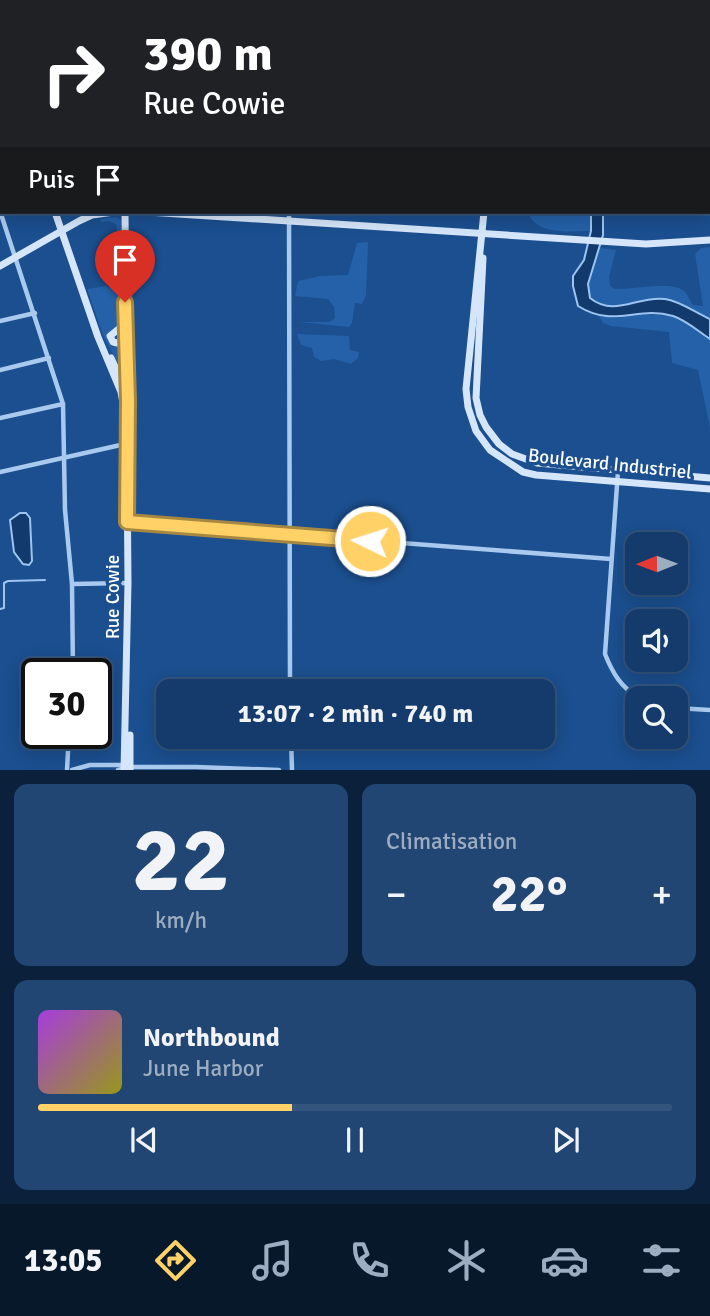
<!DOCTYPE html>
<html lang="fr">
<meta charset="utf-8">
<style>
:root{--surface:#143b6b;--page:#214673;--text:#f1f3f6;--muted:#9dadc1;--line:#33557e;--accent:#ffd166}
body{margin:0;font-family:Signika,sans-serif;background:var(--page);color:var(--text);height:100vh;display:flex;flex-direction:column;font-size:26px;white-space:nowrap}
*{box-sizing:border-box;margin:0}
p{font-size:23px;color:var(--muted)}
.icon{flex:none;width:38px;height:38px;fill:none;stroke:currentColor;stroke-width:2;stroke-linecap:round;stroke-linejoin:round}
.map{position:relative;height:770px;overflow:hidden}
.panel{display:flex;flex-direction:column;gap:14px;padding:14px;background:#0b203b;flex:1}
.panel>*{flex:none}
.hud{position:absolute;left:0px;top:0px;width:710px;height:214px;box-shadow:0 4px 18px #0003,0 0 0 2px var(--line);background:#202124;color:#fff;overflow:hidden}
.needle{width:46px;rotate:269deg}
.fabs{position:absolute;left:625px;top:532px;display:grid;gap:14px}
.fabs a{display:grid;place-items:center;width:63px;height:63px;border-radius:14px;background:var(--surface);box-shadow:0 4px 18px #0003,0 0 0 2px var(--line);font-size:35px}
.speed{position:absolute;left:21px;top:658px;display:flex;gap:14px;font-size:35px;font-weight:700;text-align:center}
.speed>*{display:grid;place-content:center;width:91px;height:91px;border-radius:50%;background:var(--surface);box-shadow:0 4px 18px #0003,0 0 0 2px var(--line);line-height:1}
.speed .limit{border:4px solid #111;border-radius:10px;background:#fff;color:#111}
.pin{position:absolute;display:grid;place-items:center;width:60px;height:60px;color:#fff;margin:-72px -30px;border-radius:50% 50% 50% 0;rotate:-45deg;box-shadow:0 0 7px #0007}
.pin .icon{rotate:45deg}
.me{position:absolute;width:77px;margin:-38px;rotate:274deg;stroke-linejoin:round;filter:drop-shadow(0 0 5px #0008)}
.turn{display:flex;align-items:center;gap:24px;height:147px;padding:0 28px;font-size:32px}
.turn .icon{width:91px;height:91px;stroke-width:2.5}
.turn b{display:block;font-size:49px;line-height:60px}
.then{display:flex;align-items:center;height:66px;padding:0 28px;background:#0003;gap:14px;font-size:26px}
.big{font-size:52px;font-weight:800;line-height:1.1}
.panel .widget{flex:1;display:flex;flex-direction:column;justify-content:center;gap:10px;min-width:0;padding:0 24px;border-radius:14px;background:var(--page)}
.panel .dial{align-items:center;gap:0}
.dial b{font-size:91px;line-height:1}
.song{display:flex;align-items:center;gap:21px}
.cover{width:84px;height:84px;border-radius:10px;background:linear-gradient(135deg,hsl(280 70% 55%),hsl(60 70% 35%))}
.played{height:7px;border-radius:4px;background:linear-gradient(90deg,var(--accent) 40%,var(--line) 40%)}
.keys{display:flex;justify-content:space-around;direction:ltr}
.heat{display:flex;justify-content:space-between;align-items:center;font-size:38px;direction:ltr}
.panel .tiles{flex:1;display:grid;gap:14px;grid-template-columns:1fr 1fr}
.widget:last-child{grid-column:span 2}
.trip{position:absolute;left:156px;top:679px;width:399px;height:70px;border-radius:14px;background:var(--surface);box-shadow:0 4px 18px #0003,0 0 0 2px var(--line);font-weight:800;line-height:70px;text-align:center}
.dock{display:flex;height:112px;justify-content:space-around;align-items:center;background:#08182b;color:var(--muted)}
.dock .icon{width:49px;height:49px}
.dock .current{color:var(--accent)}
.dock b{font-size:32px;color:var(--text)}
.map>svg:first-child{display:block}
.green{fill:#2461a8}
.water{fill:#123a6d;stroke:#9cc4f0;stroke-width:2}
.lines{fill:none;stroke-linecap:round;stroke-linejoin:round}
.stream{stroke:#9cc4f0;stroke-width:2}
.street{stroke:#a9c9ee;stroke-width:4.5}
.secondary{stroke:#d6e6fa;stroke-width:7}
.route-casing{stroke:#a68842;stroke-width:18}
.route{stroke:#ffd166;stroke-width:12}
.labels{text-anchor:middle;stroke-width:7;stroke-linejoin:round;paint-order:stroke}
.street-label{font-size:19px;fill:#fff;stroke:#1b4f8f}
</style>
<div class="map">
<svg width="710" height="770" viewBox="0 0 710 770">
<rect width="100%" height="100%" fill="#1b4f8f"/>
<g class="green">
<path d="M528,212H591V231C570,231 536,236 528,212Z"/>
<polygon points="116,217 121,220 122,244 119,244 116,224 109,221 101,222 100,219"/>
<polygon points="368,242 366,295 362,304 355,303 352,323 349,327 299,322 330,322 335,318 334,307 328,299 295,296 298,281 320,276 348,275 357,243"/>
<path d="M710,247V319L668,299L616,308L606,306L590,298L588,284L600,248L616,250L609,277L610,286L615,289C633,290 670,280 684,291C688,294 690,301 693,305L703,306L695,254L701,248Z"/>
<polygon points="118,282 122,282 121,325 110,331 107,338 112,347 123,345 123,372 104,338 87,289 106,286 109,288 115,288"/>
<polygon points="640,314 676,316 710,339 710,428 698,370 672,363 669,332 611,326 603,323 599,316 618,318"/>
<polygon points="297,334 349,336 350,350 359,352 358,358 351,364 334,359 321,361 314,357 312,348 301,345"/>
</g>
<g class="water">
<path d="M591,212H603V235L588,284L590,298C615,318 638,295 665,299C680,301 696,313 710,319V339C699,332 686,320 673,316C637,305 615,329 578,306L573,286V276L584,260L591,231Z"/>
<polygon points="20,513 26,513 30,518 32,561 29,565 23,564 14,552 10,520"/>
</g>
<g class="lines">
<polyline class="stream" points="0,609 4,608 4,583 8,581 45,580"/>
<g class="street">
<polyline points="72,0 72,2"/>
<polyline points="285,0 285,2"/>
<polyline points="706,0 706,2"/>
<polyline points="117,2 162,1"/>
<polyline points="709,20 710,28"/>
<polyline points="0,29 2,28"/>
<polyline points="0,80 2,80"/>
<polyline points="0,170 2,170"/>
<polyline points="0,211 63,404 65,510 72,584 73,674"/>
<polyline points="289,212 290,691"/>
<polyline points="0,321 35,313"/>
<polyline points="0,370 49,358"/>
<polyline points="0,418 63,404"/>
<path d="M618,471L605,654C613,674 621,687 639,698"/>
<polyline points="0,472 125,444"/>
<polyline points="127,522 611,559"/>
<polyline points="72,584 128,583"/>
<polyline points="676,708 710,710"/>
<polyline points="291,737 292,770"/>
<polyline points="67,770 69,733"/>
<polyline points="72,770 90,765 126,765"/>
<polyline points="118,770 130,767 196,767 279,770"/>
</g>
<g class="secondary">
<polyline points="124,0 124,2"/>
<polyline points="502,2 502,0"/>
<polyline points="0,52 2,57"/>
<polyline points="55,212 98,337 121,392 124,409"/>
<polyline points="147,212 646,244 710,240"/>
<polyline points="484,212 466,389 468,407 476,431 490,450 523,472 536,475 710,489"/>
<polyline points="483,258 476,398 480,415 486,427 499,444 512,454 537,463 710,478"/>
<polyline points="0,266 79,221 92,215 114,212"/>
<polyline points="125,324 110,336 113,342 117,343 125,339"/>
<polyline points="111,358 125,388"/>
<polyline points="130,735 130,770"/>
<polyline points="124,770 128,583 125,212"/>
</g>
</g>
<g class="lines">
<g class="route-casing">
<polyline id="route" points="125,302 128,400 127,522 370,541"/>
</g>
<use href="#route" class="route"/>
</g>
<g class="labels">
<g class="street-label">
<text transform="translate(610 463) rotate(6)" y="7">Boulevard Industriel</text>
<text transform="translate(112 597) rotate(-90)" y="7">Rue Cowie</text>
</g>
</g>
</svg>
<div class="fabs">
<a><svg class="needle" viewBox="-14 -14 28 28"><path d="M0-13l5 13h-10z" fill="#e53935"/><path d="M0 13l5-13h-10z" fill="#9dadc1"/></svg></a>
<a><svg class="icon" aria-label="sound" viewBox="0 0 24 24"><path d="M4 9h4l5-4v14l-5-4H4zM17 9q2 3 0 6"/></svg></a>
<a><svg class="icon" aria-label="search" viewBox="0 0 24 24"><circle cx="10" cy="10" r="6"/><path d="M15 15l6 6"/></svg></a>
</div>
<div class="speed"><div class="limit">30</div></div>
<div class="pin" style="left:125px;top:302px;background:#d93025"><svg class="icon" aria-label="arrive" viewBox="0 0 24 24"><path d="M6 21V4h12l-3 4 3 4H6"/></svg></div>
<svg class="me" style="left:370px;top:541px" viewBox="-20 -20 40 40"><circle r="17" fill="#ffd166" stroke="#fff" stroke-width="3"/><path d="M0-11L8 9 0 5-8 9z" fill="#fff"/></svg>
<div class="trip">13:07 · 2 min · 740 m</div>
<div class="hud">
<div class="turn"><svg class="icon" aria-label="right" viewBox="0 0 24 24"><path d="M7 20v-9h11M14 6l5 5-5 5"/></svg><div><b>390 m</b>Rue Cowie</div></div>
<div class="then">Puis<svg class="icon" aria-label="arrive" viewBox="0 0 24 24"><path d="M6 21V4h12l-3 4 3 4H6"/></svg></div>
</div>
</div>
<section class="panel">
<div class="tiles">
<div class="widget dial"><b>22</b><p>km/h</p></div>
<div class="widget"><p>Climatisation</p>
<div class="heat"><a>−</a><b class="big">22°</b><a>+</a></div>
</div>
<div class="widget">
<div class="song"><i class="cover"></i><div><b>Northbound</b><p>June Harbor</p></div></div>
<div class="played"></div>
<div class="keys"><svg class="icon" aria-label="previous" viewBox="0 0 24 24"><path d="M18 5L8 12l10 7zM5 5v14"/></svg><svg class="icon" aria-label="pause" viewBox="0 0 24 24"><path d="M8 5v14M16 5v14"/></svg><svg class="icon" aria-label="next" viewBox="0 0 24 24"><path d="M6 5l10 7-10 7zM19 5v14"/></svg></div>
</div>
</div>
</section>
<nav class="dock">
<b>13:05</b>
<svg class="icon current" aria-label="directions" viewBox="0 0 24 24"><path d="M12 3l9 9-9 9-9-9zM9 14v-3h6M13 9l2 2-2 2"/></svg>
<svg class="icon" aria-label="music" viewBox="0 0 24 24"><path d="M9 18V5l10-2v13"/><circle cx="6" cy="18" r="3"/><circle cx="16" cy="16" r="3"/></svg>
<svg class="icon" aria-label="phone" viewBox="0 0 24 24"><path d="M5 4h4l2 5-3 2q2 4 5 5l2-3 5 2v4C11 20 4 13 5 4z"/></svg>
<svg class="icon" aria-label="climate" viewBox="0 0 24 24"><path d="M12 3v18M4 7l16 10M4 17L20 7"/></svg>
<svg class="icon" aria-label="car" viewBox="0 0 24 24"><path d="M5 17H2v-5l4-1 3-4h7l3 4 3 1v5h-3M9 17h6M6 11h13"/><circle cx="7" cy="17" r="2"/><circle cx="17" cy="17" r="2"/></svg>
<svg class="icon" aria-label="filters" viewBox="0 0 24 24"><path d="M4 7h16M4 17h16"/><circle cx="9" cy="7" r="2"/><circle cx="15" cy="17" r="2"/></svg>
</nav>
